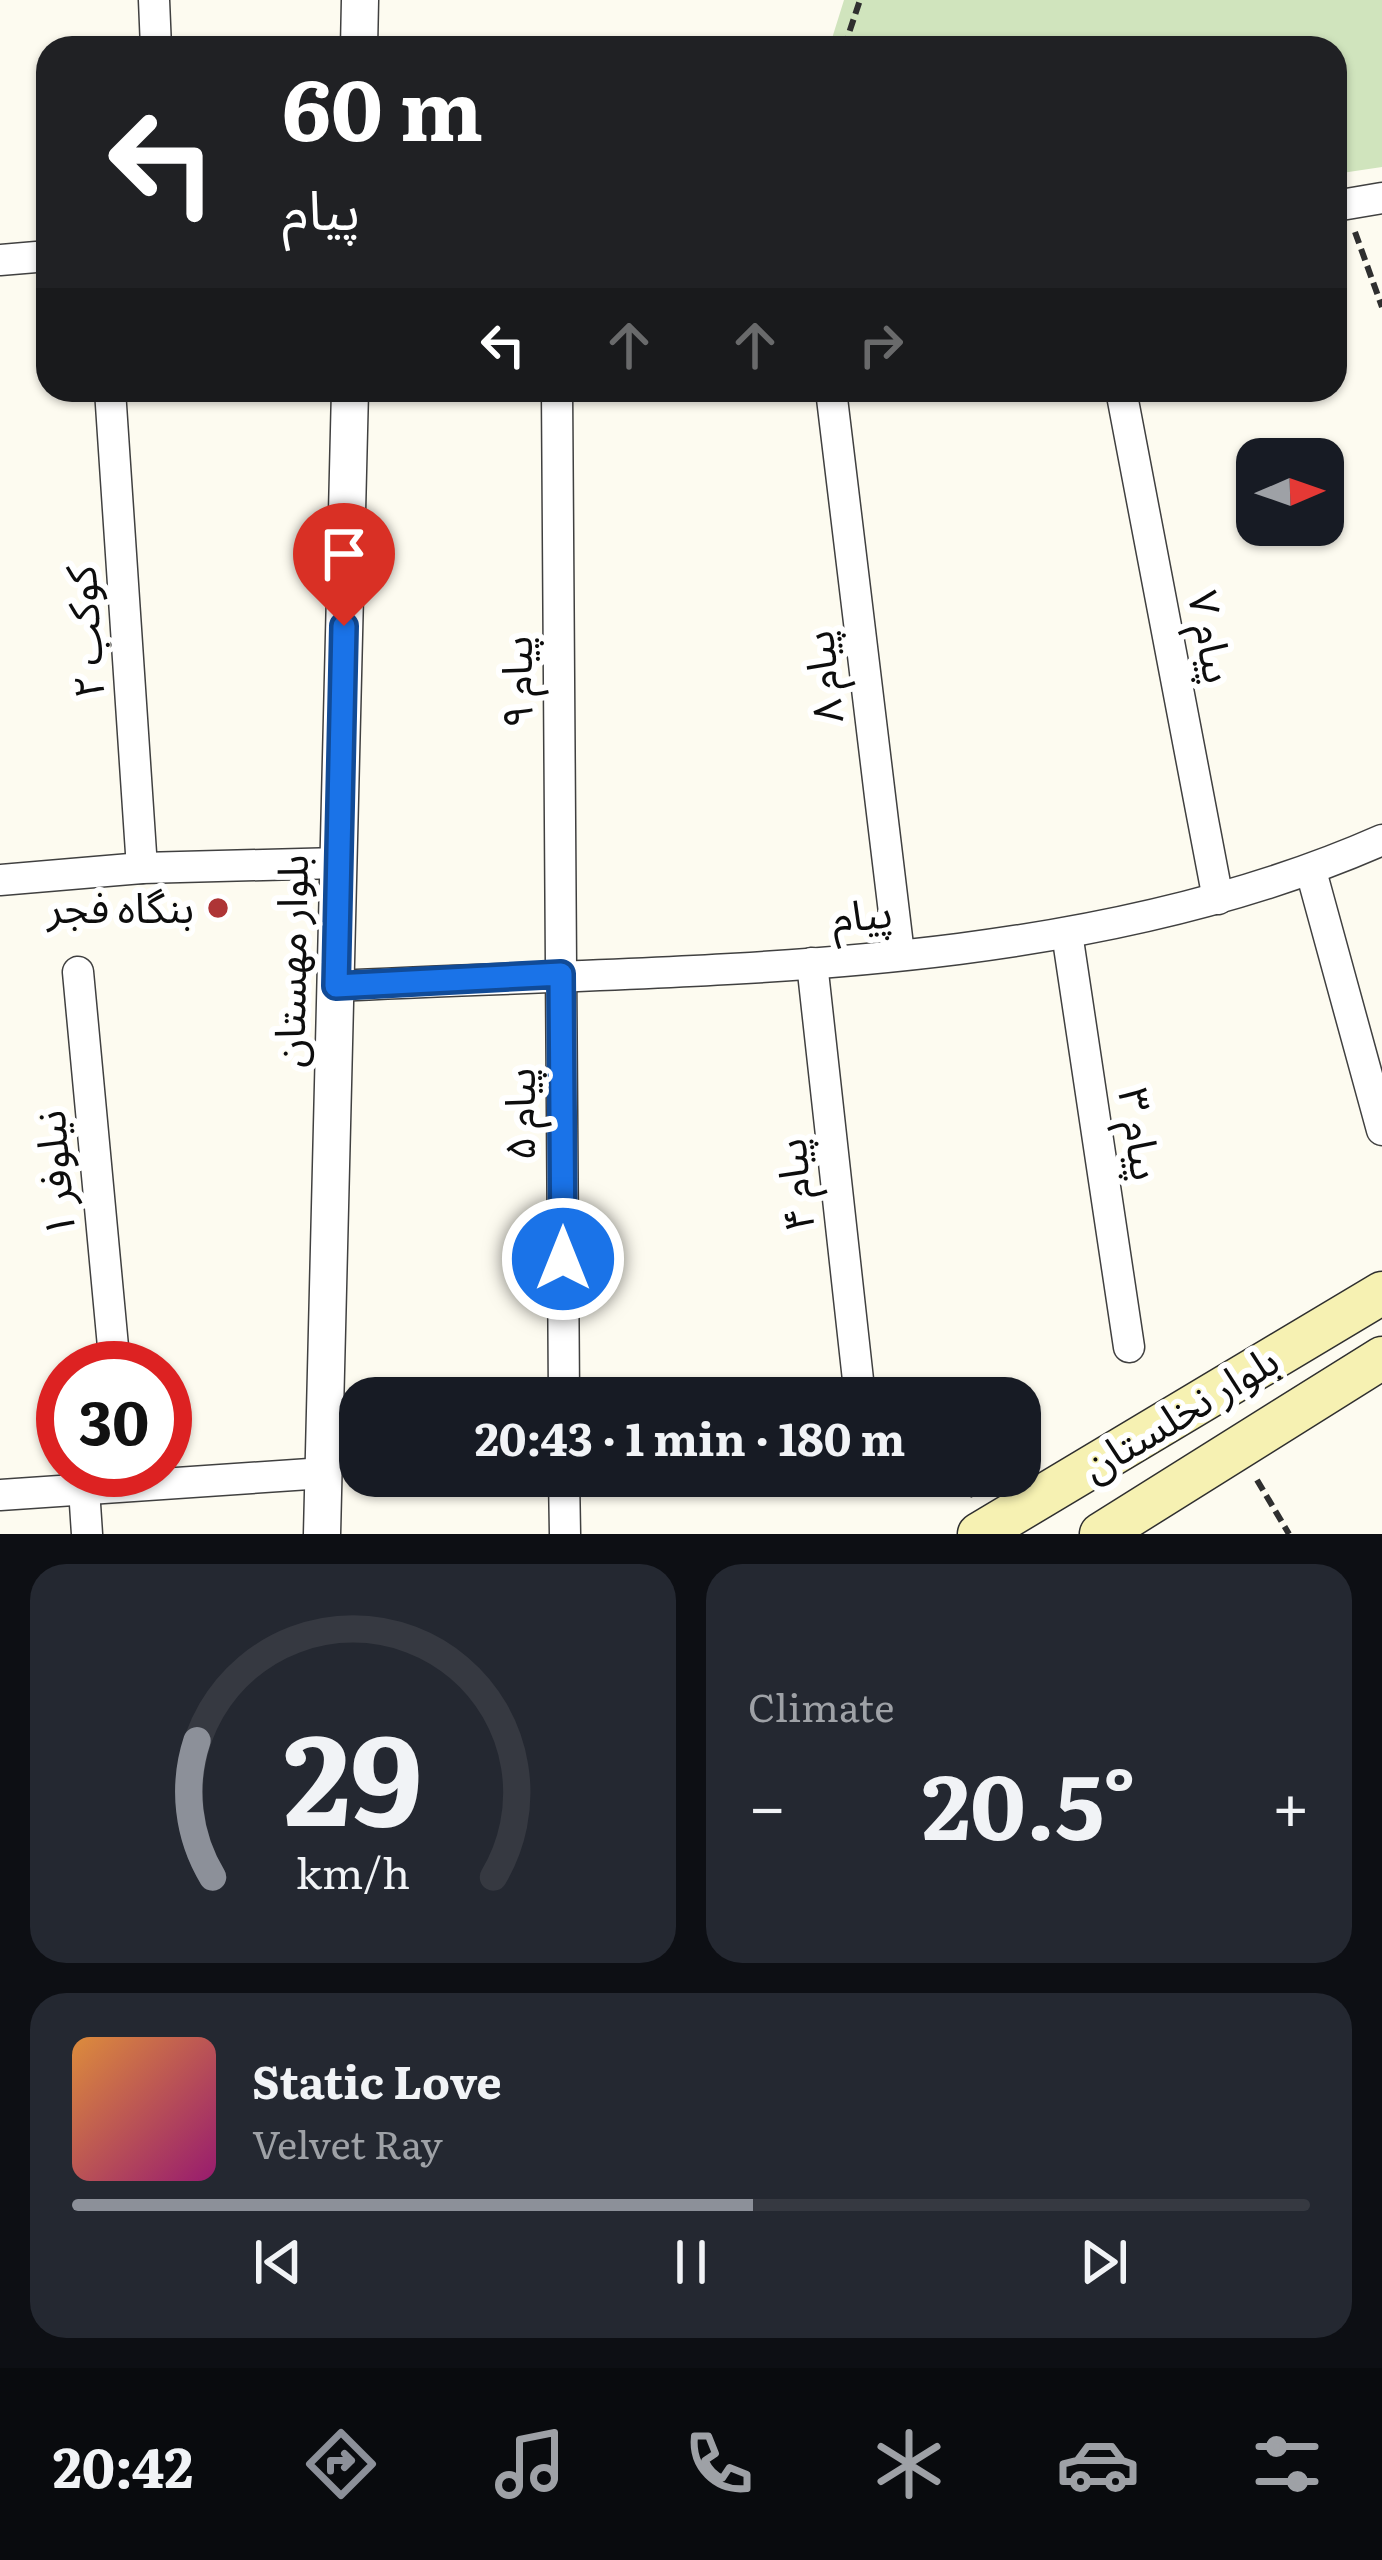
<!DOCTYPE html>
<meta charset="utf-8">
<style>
:root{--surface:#171b24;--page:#242831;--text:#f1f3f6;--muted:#9ea1a6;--line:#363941;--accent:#8c9099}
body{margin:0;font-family:Literata,"Noto Sans Arabic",serif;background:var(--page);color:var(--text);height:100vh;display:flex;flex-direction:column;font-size:45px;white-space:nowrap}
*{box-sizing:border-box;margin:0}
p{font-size:39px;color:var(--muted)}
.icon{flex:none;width:66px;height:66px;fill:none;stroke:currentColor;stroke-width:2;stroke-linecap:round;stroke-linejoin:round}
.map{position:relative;height:1534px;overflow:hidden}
.sheet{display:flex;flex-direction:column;gap:30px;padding:30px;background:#0d0f14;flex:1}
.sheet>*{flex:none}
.guide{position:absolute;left:36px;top:36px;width:1311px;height:366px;border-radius:36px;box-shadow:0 3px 9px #0004;background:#202124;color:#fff;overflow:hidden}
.needle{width:78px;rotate:88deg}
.tools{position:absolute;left:1236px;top:438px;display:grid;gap:24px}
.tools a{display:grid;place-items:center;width:108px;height:108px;border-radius:24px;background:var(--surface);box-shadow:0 3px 9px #0004;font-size:60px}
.speed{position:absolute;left:36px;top:1341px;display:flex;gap:24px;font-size:60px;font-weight:700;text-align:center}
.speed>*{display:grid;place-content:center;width:156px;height:156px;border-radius:50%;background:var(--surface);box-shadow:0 3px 9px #0004;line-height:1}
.speed .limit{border:18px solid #d22;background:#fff;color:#111}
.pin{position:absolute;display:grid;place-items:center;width:102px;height:102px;color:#fff;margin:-123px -51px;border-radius:50% 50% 50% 0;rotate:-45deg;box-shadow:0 0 12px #0007}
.pin .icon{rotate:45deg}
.me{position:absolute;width:132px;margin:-66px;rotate:0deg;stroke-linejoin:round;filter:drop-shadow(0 0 9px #0008)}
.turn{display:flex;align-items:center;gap:42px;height:252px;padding:0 48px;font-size:54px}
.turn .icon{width:156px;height:156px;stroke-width:2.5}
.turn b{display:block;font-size:84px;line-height:102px}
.lanes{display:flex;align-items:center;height:114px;padding:0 48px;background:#0003;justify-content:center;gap:60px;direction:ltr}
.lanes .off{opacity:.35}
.big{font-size:90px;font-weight:700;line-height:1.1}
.sheet .card{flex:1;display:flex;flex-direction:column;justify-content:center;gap:18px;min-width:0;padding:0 42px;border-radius:36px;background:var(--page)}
.sheet .dial{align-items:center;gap:0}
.dial svg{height:312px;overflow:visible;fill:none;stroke:var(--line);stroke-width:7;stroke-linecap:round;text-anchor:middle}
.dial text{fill:var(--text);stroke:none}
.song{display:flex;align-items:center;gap:36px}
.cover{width:144px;height:144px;border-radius:18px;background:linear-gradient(135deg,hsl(30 70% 55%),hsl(320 70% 35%))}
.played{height:12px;border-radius:6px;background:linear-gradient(90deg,var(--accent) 55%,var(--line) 55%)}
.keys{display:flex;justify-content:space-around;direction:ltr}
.heat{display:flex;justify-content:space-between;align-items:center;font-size:66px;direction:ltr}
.sheet .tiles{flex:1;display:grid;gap:30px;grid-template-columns:1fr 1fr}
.card:last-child{grid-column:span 2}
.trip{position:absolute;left:339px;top:1377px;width:702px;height:120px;border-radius:36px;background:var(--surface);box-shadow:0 3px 9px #0004;font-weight:700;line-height:120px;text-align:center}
.dock{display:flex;height:192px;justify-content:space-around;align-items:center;background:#090b0e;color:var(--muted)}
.dock .icon{width:84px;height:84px}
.dock .active{color:var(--accent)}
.dock b{font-size:54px;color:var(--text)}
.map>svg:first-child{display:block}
.green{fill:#d0e4bd}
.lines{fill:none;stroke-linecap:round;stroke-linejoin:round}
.minor-casing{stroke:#404040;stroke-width:33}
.tertiary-casing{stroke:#404040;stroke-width:39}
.secondary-casing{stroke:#2f2f2f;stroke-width:45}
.path{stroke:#2f2f2f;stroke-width:6;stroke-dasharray:12 6;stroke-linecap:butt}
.minor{stroke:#fff;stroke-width:30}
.tertiary{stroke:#fff;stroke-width:36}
.secondary{stroke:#f6f1b2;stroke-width:42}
.route-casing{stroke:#114b97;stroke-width:30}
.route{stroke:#1a73e8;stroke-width:21}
.poi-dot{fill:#ae3536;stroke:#fff;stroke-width:4.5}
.labels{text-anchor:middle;stroke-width:12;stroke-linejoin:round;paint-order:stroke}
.street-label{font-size:42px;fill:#0d0d0d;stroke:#fff}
.poi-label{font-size:42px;fill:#0d0d0d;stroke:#fff;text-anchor:end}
</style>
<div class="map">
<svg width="1382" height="1534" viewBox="0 0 1382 1534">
<rect width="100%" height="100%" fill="#fdfbf0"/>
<polygon class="green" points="844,0 1382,0 1382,167 1335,174 1335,48 829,48"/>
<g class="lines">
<g class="minor-casing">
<g id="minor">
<polyline points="154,0 156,48"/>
<polyline points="1335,206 1382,198"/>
<polyline points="0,260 48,256"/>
<polyline points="110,390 142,868"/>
<polyline points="557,390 564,1398"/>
<polyline points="831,390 899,954"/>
<polyline points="1121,390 1218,899"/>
<polyline points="1311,871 1382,1130"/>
<polyline points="0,880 142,868 339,863"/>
<polyline points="1067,933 1129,1347"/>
<polyline points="812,963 860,1398"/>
<polyline points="78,972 115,1368"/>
<path d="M336,986C678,968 1065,980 1382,840"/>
<polyline points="564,1476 565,1534"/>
<polyline points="84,1489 87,1534"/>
<polyline points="0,1495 324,1473"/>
</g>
</g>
<g class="tertiary-casing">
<g id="tertiary">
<polyline points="359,48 360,0"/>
<polyline points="322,1534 350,390"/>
</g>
</g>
<g class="secondary-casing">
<g id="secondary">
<polyline points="979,1534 1382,1293"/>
<polyline points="1101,1534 1382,1358"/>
</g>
</g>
<g class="path">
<polyline points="844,48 860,0"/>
<polyline points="1355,232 1382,307"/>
<polyline points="914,1476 973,1495"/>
<polyline points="1257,1480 1289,1534"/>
</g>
<use href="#minor" class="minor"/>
<use href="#tertiary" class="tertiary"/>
<use href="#secondary" class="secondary"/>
</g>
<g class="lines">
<g class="route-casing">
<polyline id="route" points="344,626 336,986 561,974 563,1259"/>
</g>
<use href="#route" class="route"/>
</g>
<circle class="poi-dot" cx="218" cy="908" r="12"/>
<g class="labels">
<g class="street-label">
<text transform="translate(85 632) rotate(-94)" y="15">کوکب ۲</text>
<text transform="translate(1211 637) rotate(79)" y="15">پیام ۷</text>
<text transform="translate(823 677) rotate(-97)" y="15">پیام ۸</text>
<text transform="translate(517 682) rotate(-90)" y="15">پیام ۹</text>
<text transform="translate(862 915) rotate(-6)" y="15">پیام</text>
<text transform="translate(291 961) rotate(-89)" y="15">بلوار مهستان</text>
<text transform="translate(520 1114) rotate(-90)" y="15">پیام ۵</text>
<text transform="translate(1140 1134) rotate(81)" y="15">پیام ۳</text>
<text transform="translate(55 1174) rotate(-95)" y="15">نیلوفر ۱</text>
<text transform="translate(795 1185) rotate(-96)" y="15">پیام ۴</text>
<text transform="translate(1180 1413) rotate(-31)" y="15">بلوار نخلستان</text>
</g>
<g class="poi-label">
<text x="194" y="923">بنگاه فجر</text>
</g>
</g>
</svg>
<div class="tools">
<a><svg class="needle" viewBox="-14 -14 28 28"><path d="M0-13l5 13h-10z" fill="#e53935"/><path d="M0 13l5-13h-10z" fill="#9ea1a6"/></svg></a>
</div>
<div class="speed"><div class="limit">30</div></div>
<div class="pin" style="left:344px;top:626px;background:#d93025"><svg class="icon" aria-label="arrive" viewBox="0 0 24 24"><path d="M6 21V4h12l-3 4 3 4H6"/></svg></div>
<svg class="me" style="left:563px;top:1259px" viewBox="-20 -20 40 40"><circle r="17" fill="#1a73e8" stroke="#fff" stroke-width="3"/><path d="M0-11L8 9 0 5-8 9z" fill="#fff"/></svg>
<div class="trip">20:43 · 1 min · 180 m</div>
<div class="guide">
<div class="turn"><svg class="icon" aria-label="left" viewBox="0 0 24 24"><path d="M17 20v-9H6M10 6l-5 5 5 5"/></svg><div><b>60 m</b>پیام</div></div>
<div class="lanes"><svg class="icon" aria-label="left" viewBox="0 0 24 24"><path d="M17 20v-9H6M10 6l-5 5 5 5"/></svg><svg class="icon off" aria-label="ahead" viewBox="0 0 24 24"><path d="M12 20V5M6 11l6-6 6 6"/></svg><svg class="icon off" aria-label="ahead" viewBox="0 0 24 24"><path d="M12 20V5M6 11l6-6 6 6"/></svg><svg class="icon off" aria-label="right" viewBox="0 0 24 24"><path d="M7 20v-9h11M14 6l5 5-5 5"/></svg></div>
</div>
</div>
<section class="sheet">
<div class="tiles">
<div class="card dial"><svg viewBox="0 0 100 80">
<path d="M14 69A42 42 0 1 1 86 69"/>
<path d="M14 69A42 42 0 0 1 10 34" stroke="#8c9099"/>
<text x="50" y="56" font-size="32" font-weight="700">29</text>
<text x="50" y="72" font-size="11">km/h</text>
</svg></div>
<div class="card"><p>Climate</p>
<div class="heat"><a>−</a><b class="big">20.5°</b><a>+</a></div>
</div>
<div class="card">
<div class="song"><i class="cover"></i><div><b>Static Love</b><p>Velvet Ray</p></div></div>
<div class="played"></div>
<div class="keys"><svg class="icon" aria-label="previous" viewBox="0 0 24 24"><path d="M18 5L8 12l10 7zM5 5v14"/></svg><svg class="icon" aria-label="pause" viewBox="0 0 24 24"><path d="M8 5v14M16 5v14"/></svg><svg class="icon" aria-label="next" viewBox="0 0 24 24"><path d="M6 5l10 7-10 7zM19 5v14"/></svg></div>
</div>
</div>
</section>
<nav class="dock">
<b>20:42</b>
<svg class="icon active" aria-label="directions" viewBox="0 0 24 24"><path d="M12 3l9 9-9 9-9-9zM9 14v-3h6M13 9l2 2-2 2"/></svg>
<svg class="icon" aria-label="music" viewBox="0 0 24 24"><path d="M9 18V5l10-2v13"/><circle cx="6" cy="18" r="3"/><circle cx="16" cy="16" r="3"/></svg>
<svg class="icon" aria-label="phone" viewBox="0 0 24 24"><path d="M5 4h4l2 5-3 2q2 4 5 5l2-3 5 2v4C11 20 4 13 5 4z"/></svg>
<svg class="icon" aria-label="climate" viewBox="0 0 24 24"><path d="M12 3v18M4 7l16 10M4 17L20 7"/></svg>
<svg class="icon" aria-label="car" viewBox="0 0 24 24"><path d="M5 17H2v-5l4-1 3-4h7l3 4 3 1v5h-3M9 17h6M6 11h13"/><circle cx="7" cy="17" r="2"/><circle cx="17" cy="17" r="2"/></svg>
<svg class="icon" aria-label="filters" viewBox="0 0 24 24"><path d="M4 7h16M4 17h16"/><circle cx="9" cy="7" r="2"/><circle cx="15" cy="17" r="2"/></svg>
</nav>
